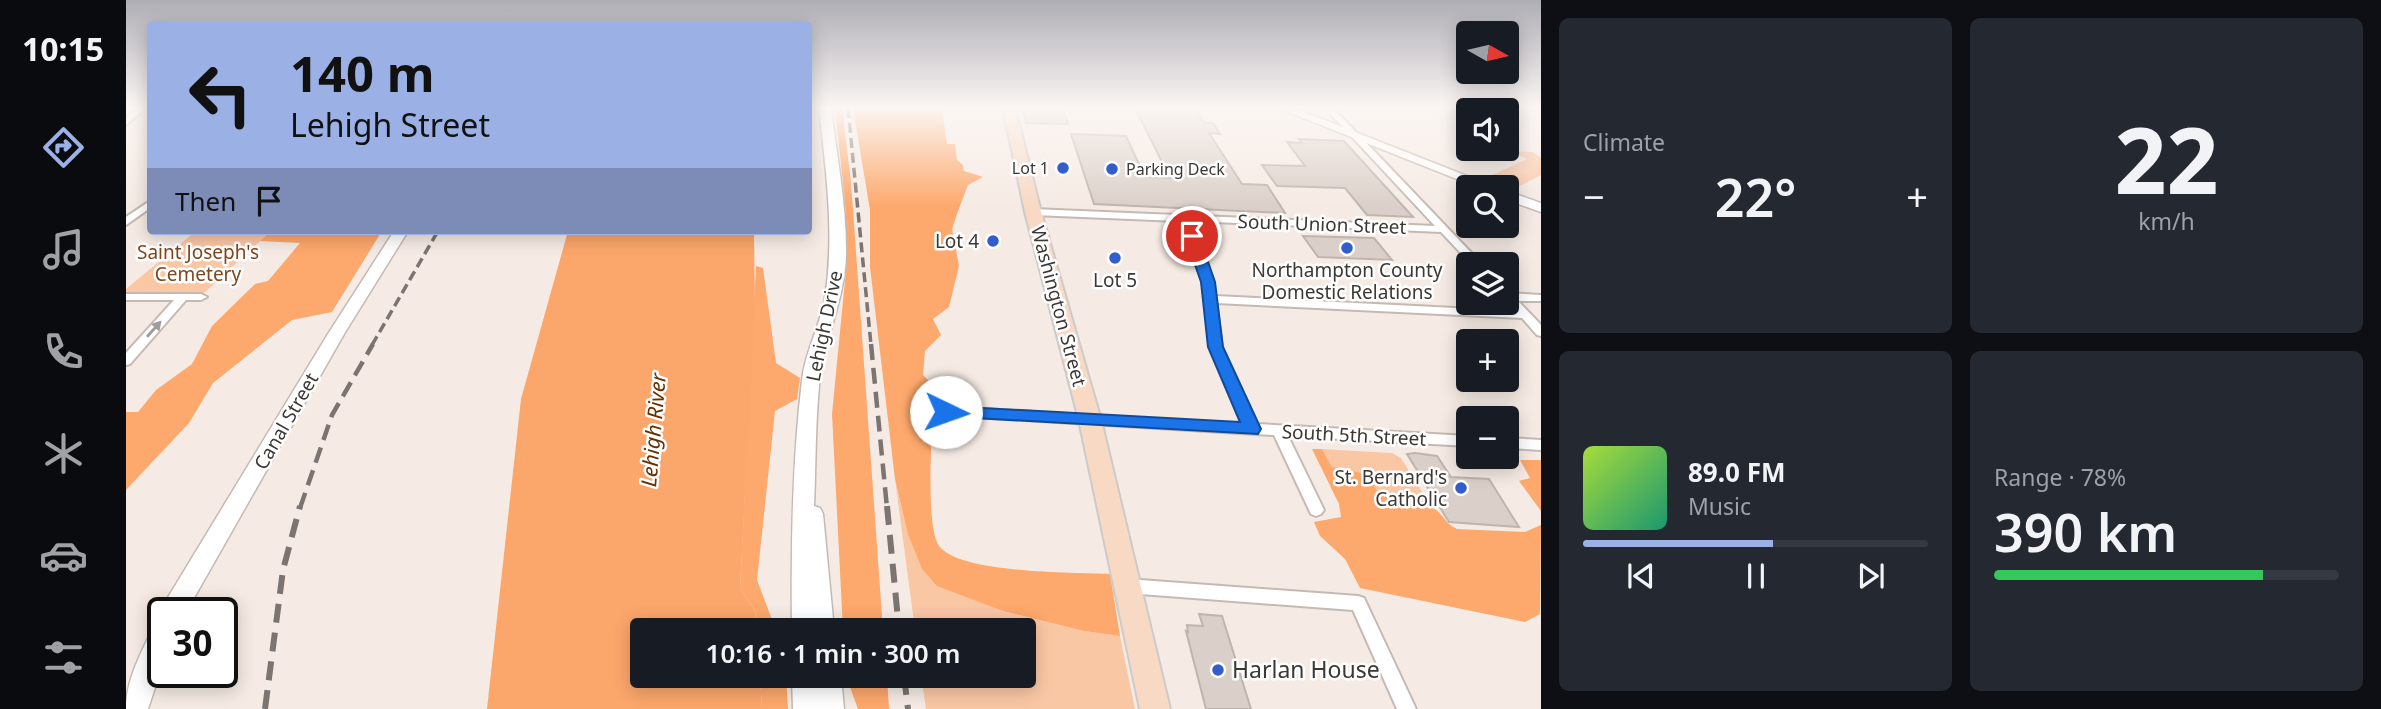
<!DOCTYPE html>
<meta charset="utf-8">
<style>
:root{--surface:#171b24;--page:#242831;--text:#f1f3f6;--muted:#9ea1a6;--line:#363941;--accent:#9bb0e4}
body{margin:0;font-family:"Noto Sans",sans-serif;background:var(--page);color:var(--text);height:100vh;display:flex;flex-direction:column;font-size:26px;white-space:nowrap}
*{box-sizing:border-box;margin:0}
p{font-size:23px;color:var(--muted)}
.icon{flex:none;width:38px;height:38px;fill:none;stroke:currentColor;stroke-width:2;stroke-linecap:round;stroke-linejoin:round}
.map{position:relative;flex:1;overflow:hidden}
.drawer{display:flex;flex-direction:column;gap:18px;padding:18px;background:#0d0f14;width:840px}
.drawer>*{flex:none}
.guide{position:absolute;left:21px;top:21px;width:665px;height:214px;border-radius:7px;box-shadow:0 4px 18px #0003;background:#9bb0e4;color:#111;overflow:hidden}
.needle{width:46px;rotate:98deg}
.tools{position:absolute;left:1330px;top:21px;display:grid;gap:14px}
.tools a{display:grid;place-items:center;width:63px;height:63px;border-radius:7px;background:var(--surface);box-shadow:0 4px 18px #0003;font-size:35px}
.speed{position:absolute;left:21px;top:597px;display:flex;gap:14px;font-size:35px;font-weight:700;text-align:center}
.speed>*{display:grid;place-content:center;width:91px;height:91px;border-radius:50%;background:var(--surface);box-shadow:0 4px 18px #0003;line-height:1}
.speed .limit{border:4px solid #111;border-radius:10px;background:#fff;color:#111}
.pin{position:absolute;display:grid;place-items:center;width:60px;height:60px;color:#fff;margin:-30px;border:4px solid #fff;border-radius:50%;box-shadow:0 2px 7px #0007}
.me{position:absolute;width:77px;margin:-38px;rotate:93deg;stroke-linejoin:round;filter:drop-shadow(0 0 5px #0008)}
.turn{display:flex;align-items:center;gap:24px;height:147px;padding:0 28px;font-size:32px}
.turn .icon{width:91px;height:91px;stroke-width:2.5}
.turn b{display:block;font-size:49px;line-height:60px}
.then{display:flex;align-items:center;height:66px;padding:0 28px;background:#0003;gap:14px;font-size:26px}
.big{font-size:52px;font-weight:600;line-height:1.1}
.drawer .widget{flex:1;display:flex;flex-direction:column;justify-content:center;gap:10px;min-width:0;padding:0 24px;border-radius:10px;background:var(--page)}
.drawer .dial{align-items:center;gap:0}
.dial b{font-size:91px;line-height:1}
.song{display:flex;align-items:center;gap:21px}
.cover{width:84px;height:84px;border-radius:10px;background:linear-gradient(135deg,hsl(80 70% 55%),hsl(160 70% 35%))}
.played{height:7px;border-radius:4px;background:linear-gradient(90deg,var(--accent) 55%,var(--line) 55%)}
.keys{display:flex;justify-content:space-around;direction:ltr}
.heat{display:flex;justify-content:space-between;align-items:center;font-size:38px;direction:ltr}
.charge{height:10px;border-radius:5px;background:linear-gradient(90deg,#34c759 78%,var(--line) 0)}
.drawer .tiles{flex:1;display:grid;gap:18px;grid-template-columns:repeat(2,1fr)}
.trip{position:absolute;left:504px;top:618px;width:406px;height:70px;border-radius:7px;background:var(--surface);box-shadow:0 4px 18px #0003;font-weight:600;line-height:70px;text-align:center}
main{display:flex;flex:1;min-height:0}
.tabs{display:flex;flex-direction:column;width:126px;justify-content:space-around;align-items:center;background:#090b0e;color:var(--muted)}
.tabs .icon{width:49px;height:49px}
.tabs .active{color:var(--accent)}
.tabs b{font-size:32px;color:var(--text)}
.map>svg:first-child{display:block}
.green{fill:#fac7a5}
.forest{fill:#fda86c}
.water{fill:#fba66b}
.building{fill:#dbd0c9;stroke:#c0b5ae;stroke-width:2}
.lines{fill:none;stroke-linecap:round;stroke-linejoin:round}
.street-casing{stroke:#c5bab3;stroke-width:4}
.secondary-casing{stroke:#c5bab3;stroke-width:3}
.primary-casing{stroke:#cccbca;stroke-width:4}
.street{fill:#fff;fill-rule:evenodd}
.secondary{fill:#fff;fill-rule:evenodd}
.primary{fill:#f8d9c4;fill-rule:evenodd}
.rail-far2{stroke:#7b7470;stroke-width:3.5;stroke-dasharray:10 5;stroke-linecap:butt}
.rail-far1{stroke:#7b7470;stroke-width:4.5;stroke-dasharray:16 8;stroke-linecap:butt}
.rail{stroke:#7b7470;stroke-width:6;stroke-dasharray:19 10;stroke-linecap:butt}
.oneway{fill:#9e9c9a}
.route{fill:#1a73e8;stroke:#114b97;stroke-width:2}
.poi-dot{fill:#325dcd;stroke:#fff;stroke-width:2.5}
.labels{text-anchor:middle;stroke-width:5;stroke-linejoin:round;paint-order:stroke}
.far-poi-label{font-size:16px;fill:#3c3835;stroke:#fff;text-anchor:end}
.street-label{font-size:19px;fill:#3c3835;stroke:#fff}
.poi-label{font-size:19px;fill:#3c3835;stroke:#fff;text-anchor:end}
.park-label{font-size:19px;fill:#7e471d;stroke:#fff}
.water-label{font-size:21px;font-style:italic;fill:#663100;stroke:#fff}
.near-poi-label{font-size:23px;fill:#3c3835;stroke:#fff;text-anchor:start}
</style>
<main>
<nav class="tabs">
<b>10:15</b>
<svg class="icon active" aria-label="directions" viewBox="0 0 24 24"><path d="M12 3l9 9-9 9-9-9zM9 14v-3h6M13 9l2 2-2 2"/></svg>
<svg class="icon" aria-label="music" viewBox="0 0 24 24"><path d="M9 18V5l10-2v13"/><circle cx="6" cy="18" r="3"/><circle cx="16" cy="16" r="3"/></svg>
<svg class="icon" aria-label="phone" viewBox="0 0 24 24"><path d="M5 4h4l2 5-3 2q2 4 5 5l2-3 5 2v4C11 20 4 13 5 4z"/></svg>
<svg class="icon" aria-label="climate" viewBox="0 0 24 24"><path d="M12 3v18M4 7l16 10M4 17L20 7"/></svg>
<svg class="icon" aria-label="car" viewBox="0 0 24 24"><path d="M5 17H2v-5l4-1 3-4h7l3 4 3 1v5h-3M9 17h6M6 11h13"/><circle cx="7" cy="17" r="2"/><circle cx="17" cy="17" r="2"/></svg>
<svg class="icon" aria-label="filters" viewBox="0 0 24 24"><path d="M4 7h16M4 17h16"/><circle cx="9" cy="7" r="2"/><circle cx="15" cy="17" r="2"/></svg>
</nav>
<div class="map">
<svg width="1415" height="709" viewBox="0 0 1415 709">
<rect width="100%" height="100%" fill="#f6ebe4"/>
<g class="green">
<polygon points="1383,151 1407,152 1415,158 1415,175 1386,190 1357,179 1401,159"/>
<polygon points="70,231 145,231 77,294 0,294 0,289"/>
<path d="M1196,449L1266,453L1275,458L1305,506L1265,494L1253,496C1245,474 1227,470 1206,467Z"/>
<polygon points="769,479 782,535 796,569 877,611 958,631 994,636 1009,709 800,709 795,676 898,676 898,630 789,630"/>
</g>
<g class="forest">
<polygon points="709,108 716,108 725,182 757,630 717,630 706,414 721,260 720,212"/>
<path d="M727,108L816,110L821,144H829L831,160L837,165L838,171L857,177L842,185L832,211L826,229L833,266L823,307L807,319L815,335L799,351L797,375L809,387C807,417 798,525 813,546C834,574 948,572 984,574L994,636L958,631L877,611L811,586L796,569L782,535L769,479L744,267V210Z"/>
<polygon points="145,231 256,231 206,312 166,320 87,383 63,423 0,490 0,412 12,412 30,390 66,364 86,326 129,284 142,281 174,243 134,241"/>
<polygon points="630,266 637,268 650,363 674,378 671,399 649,411 631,580 650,630 630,630 629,611 614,589"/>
<path d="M1186,449H1196L1206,467C1229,470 1245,472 1253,496H1280C1289,505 1301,502 1310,510C1319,517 1320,524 1331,529L1399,532L1415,525L1414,614L1399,622L1234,588L1219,559L1194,536L1188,522L1215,517L1213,504Z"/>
<polygon points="1394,460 1415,460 1415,511 1393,481 1404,478"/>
<polygon points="634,676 660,676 662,709 636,709"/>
<polygon points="720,676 761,676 763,709 732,709"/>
</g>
<polygon class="water" points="442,231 628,231 629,308 614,589 629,611 630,630 516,630 516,676 634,676 636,709 361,709 395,399"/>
<g class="building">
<polygon points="897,108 937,108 942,124 900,123"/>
<polygon points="1009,108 1070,110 1078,123 1087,123 1094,134 1083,133 1116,184 1141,185 1159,213 968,204 945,134 1000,136 1019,177 1044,178"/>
<polygon points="1173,139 1218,141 1287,217 1241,215 1219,188 1151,186 1136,165 1179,166 1161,142 1176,143"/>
<polygon points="1177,236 1248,238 1266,260 1192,257"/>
<polygon points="1289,453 1311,456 1325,477 1363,479 1393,527 1323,522 1281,454"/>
<polygon points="1073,614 1096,616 1125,709 1080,709 1060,631 1062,632 1061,625 1077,626"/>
</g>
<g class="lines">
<g class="street-casing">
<g id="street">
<polygon points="11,108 19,108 0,125 0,118"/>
<polygon points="1199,108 1207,108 1356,264 1345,264 1315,232 1063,221 1086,277 1089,296 1389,311 1381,302 1381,293 1415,295 1415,301 1392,301 1415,325 1415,336 1411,335 1396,318 1090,303 1096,347 1131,424 1342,436 1342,446 1162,436 1198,510 1195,514 1190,516 1185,514 1148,435 815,415 813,412 815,409 820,407 1117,424 1084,347 1076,277 1053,221 907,215 902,212 907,209 1309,226"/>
<polygon points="24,201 24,208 0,225 0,217"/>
<polygon points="0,294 75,294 81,297 75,300 60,300 4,364 0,365 0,353 48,300 0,300"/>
<polygon points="1381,438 1415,440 1415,450 1381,448"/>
<polygon points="1001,579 1232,596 1238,598 1290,709 1271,709 1227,610 1001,593 995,591 993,586 995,581"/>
</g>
</g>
<g class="secondary-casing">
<g id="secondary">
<path d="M693,108H705C711,157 721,207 720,257C718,299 700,336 694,377C689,420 690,464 688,506L694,508L697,514L708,630H666C665,547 666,463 676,380C679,352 694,326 699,298C709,234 700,172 693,108Z"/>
<polygon points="1152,108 1168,108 1369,187 1351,187"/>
<polygon points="1381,191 1415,203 1415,212 1381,200"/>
<polygon points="268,231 282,231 218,334 60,612 37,612 37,616 35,612 38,604 202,334"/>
<path d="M37,622V663L22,709H0C0,679 16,652 28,625Z"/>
<polygon points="666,676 715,676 718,709 667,709"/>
</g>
</g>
<g class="primary-casing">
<polygon id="primary" points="877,108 889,108 915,212 975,420 1044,709 1014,709 953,420 899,212"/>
</g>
<use href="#street" class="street"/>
<use href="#secondary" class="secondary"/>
<use href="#primary" class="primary"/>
<g class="rail-far2">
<polyline points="722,108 745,345"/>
<polyline points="246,345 312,231"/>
</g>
<g class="rail-far1">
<polyline points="745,344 761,508"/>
<polyline points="174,508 206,415 247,344"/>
</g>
<g class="rail">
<polyline points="761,506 773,630"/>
<polyline points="778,676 782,709"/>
<polyline points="139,709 157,570 174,506"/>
</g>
</g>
<defs><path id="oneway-solid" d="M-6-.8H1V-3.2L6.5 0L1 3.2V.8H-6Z" transform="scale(1.75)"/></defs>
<use class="oneway" href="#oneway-solid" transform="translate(28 329) rotate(-48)"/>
<linearGradient id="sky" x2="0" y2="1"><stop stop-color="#afaeb6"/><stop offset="0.52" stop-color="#fbf6f3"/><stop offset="1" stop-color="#fbf6f3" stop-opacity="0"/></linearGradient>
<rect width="1415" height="207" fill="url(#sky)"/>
<polygon class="route" points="1066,232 1073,236 1089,282 1097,347 1135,429 1132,434 814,416 812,412 820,406 1114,422 1082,347 1075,282 1059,236"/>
<g class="poi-dot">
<circle cx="937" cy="168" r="7"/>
<circle cx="986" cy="169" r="7"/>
<circle cx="867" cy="241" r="7"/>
<circle cx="1221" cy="248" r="7"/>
<circle cx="989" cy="258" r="7"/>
<circle cx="1335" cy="488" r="7"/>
<circle cx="1092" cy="670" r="7"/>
</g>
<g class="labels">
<g class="far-poi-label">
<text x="923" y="174">Lot 1</text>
<text x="1000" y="175" text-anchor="start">Parking Deck</text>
</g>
<g class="street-label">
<text transform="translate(1196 224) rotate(2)" y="7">South Union Street</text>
<text transform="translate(933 306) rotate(75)" y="7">Washington Street</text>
<text transform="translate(698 326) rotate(-78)" y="7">Lehigh Drive</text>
<text transform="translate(160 421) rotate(-60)" y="7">Canal Street</text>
<text transform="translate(1228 435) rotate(3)" y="7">South 5th Street</text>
</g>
<g class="poi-label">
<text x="853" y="248">Lot 4</text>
<text x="1221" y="277" text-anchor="middle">Northampton County<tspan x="1221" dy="22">Domestic Relations</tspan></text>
<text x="989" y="287" text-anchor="middle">Lot 5</text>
<text x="1321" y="484">St. Bernard's<tspan x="1321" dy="22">Catholic</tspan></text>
</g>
<g class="park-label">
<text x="72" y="259">Saint Joseph's<tspan x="72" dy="22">Cemetery</tspan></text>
</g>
<g class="water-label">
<text transform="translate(528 430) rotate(-85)" y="7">Lehigh River</text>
</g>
<g class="near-poi-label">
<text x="1106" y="678">Harlan House</text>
</g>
</g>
</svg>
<div class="tools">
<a><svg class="needle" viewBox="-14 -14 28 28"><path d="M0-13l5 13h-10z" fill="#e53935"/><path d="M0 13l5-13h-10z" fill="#9ea1a6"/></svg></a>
<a><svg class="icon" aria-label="sound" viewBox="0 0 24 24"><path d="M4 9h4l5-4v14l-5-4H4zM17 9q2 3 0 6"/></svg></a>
<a><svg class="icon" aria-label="search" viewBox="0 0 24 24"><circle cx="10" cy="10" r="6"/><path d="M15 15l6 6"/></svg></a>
<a><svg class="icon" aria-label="layers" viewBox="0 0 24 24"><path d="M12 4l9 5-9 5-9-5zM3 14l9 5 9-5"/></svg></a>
<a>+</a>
<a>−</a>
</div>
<div class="speed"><div class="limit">30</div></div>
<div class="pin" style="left:1066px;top:236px;background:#d93025"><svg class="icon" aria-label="arrive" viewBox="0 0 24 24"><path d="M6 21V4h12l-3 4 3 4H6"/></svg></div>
<svg class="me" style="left:820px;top:412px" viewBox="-20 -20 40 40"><circle r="19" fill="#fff"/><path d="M0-13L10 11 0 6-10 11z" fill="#1a73e8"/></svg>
<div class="trip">10:16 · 1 min · 300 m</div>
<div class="guide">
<div class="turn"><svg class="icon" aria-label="left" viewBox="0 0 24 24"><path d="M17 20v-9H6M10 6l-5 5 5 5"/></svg><div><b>140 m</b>Lehigh Street</div></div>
<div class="then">Then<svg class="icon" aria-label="arrive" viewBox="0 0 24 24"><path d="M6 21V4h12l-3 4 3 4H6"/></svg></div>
</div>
</div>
<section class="drawer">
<div class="tiles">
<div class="widget"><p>Climate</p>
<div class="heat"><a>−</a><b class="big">22°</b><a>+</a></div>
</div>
<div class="widget dial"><b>22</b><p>km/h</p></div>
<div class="widget">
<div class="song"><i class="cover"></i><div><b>89.0 FM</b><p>Music</p></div></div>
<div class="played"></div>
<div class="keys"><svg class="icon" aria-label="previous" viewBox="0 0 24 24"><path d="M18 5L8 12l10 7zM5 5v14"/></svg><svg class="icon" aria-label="pause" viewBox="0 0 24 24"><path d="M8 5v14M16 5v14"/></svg><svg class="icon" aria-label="next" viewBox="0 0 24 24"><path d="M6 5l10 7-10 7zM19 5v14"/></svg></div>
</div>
<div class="widget"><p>Range · 78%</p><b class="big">390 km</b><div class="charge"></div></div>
</div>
</section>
</main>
